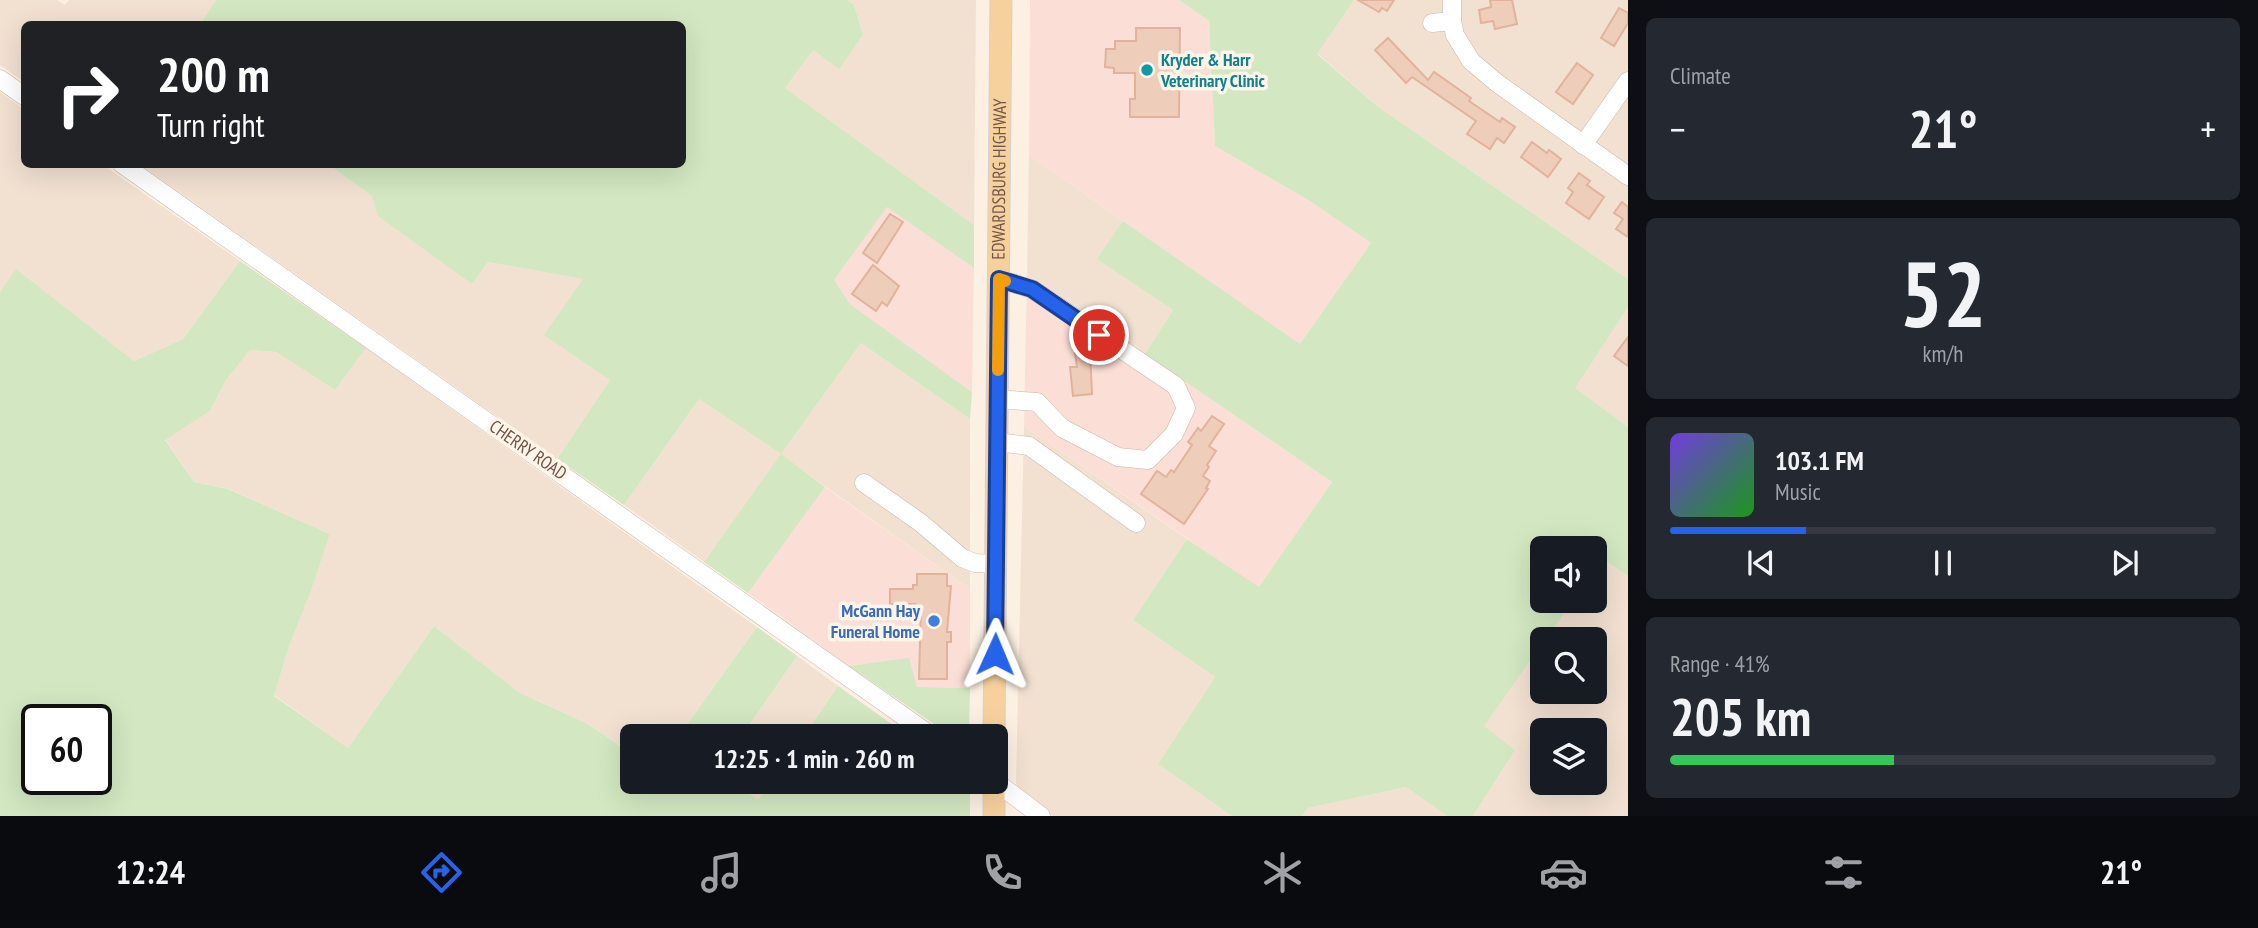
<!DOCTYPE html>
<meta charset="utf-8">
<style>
:root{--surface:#171b24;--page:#242831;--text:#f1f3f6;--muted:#9ea1a6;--line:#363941;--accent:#2563eb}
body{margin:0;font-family:"PT Sans Narrow",sans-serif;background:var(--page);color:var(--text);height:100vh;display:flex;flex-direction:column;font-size:26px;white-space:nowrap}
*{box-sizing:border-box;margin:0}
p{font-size:23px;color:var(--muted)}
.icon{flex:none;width:38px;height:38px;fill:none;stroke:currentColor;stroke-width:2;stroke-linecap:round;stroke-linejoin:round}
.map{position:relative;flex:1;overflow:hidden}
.drawer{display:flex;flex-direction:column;gap:18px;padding:18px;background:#0d0f14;width:630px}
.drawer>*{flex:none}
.banner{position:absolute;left:21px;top:21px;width:665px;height:147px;border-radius:10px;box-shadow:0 7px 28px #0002;background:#202124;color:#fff;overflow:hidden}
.controls{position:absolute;left:1530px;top:536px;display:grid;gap:14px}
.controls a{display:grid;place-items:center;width:77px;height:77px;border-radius:10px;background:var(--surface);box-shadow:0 7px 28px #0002;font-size:35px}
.speed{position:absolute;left:21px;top:704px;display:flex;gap:14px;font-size:35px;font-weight:700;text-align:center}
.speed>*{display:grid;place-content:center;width:91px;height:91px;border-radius:50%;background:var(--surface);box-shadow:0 7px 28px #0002;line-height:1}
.speed .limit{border:4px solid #111;border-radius:10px;background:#fff;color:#111}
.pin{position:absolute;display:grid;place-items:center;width:60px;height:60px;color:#fff;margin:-30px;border:4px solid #fff;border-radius:50%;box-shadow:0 2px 7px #0007}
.me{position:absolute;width:77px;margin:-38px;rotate:1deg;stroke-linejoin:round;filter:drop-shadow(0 0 5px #0008)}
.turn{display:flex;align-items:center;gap:24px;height:147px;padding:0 21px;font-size:32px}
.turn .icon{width:91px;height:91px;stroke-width:2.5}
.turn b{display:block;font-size:49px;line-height:60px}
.big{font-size:52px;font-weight:800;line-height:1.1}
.drawer .tile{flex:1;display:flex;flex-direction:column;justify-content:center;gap:10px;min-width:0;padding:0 24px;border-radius:10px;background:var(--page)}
.drawer .dial{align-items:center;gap:0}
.dial b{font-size:91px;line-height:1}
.song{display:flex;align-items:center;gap:21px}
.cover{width:84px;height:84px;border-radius:10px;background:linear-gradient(135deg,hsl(260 70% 55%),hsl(120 70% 35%))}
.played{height:7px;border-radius:4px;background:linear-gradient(90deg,var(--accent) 25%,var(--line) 25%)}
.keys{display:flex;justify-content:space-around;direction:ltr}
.heat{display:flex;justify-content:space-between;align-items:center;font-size:38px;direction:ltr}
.charge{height:10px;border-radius:5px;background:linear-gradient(90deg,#34c759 41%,var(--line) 0)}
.trip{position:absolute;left:620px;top:724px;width:388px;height:70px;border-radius:10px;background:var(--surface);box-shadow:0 7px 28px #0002;font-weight:800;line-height:70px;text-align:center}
.tabs{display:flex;height:112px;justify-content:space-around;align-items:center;background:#090b0e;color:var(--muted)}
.tabs .icon{width:49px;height:49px}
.tabs .active{color:var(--accent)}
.tabs b{font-size:32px;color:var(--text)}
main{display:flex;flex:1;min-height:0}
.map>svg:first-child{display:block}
.residential{fill:#f2e1d1;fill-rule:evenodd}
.commercial{fill:#fbdfd6}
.green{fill:#d3e7c2;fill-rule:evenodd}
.building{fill:#efcdbb;stroke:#e1b39d;stroke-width:2}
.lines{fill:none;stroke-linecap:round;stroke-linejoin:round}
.minor-casing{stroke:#cbb7aa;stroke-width:19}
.major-casing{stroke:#d7d0cc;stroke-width:23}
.minor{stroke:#fff;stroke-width:18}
.major{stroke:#f7d19d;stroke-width:21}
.route-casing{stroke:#184099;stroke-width:18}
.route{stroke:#2563eb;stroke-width:12}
.slow{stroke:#f59e0b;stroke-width:12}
.culture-dot{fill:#0f9aa8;stroke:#fef4e8;stroke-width:2.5}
.shop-dot{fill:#3f7fe0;stroke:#fef4e8;stroke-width:2.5}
.labels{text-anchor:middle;stroke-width:7;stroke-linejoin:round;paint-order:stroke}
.culture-label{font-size:18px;font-weight:bold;fill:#0d838f;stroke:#fef4e8;text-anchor:start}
.street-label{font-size:18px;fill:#71564a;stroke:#fef4e8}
.shop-label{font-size:18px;font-weight:bold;fill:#366cbe;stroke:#fef4e8;text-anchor:end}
</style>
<main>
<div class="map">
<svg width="1628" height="816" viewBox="0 0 1628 816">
<rect width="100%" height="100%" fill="#fbf0e2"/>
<g class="residential">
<polygon points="0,0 57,0 65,5 69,0 216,0 200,24 24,24 24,82 0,65"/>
<polygon points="848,0 976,0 974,225 785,88 813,50 839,68 863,35 854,5"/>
<polygon points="1354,0 1628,0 1628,279 1377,106 1317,53"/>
<polygon points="0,92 24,109 24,164 103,165 240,261 183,339 134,361 17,270 0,292"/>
<polygon points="1029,155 1123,221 1098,259 1173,310 1145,354 1027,273"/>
<polygon points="141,165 329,165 372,196 472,284 488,262 584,279 610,380 557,459"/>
<polygon points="1628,307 1628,427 1574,388"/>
<polygon points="861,343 970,419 970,589 781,455 704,562 624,505 699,399 781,454"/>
<polygon points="366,348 757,627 678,737 632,737 632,754 586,723 520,693 434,626 348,748 274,695 288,649 311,591 330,534 229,489 194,482 165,439 210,411 226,380 250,350 276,352 335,390"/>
<polygon points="1024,426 1187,539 1133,620 1215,677 1158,764 1232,816 1053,816 1023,796 1018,789 1016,783"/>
<path d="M1604,560L1628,576V816H1473L1515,750L1483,726L1542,644V691H1594V639H1546L1574,600H1594V573ZM1542,730H1594V782H1542Z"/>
<polygon points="797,656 838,686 803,737 741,737"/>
<polygon points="732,782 771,782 758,801"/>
<polygon points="1406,787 1447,816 1302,816 1308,808"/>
</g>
<g class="commercial">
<polygon points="1030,0 1179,0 1209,21 1215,146 1310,201 1371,243 1300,345 1029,155"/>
<polygon points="887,206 974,268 972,392 850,304 834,280"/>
<polygon points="1027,273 1332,482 1259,588 1024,426"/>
<polygon points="825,487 970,589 970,688 916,687 909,659 849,666 748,593"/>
</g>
<g class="green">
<polygon points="216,0 848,0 854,5 863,35 839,69 813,50 785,88 974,225 974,268 887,207 834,280 850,304 972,392 970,419 861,343 781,454 825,487 748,593 704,562 781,454 699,399 624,505 557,459 610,380 544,335 583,279 488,262 472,284 378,216 372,196 329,165 682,164 682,24 200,24"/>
<polygon points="1179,0 1354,0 1317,54 1377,106 1628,279 1628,307 1575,388 1628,427 1628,576 1604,560 1594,573 1594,548 1542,548 1542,600 1574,600 1546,639 1542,639 1542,644 1484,726 1515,750 1473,816 1447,816 1406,787 1308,808 1302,816 1232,816 1158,764 1215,677 1133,620 1187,539 1259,587 1332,482 1145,354 1173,310 1097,259 1123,221 1300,344 1371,243 1310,201 1215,146 1209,21"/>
<path d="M240,261L366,348L335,390L276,352L250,350L226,380L210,411L165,440L194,482L228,489L330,534L311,591L288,649L274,696L348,748L434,626L520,693L586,723L632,754V782H732L758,800L771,782H970V816H0V292L16,269L134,361L183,339ZM37,719H96V779H37Z"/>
<polygon points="757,627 797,656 741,737 678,737"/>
<polygon points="909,658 917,687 970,688 969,735 966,737 953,737 849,666"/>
<polygon points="838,686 910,737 803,737"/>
</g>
<g class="building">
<polygon points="1358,0 1394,0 1387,11 1382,8 1379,12"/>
<polygon points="1490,0 1512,0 1517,24 1495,29 1493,21 1481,23 1479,10 1491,7"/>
<polygon points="1619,8 1628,13 1628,23 1614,46 1601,38"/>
<polygon points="1136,28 1180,28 1179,117 1130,117 1130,99 1135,99 1135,73 1114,73 1114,68 1105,67 1106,49 1115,49 1115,41 1136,41"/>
<polygon points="1388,38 1428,80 1434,72 1471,98 1469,101 1500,122 1502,118 1515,127 1504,143 1497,138 1490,149 1467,134 1476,121 1412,77 1406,83 1375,50"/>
<polygon points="1577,63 1593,75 1573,104 1556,92"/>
<polygon points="1532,142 1547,153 1549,150 1561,159 1548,177 1521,157"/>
<polygon points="1579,173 1590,181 1587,185 1604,197 1589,219 1566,203 1573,192 1568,188"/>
<polygon points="1622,202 1628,207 1628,237 1616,229 1623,219 1614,213"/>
<polygon points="890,214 903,222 877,263 863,253"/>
<polygon points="873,265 899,286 887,306 882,302 876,311 852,294"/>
<polygon points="1628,337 1628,366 1614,356"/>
<polygon points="1090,352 1092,394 1073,396 1070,367 1077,367 1075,353"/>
<polygon points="1212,416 1224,424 1209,446 1216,451 1207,465 1209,467 1203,476 1210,481 1206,488 1208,489 1184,524 1141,494 1157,471 1166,477 1171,470 1174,472 1192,445 1188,442 1198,428 1201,431"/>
<polygon points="917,574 947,574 947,586 951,586 947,632 951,632 951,642 947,642 947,679 919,679 921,607 915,607 915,604 890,604 890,589 913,589 913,585 917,585"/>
</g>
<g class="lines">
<g class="minor-casing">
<g id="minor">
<polyline points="1452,0 1452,21 1455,35 1471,61 1497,83 1628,176"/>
<polyline points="1432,23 1452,21"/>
<polyline points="0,79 24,96"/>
<polyline points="1583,145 1628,81"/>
<polyline points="122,164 933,737"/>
<polyline points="997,399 1037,402 1062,428 1118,457 1148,460 1174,434 1186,408 1176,386 1032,289 999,279"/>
<polyline points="997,442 1029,446 1136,523"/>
<polyline points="864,483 921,523 962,558 975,563 996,564"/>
<polyline points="996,782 1041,816"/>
</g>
</g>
<g class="major-casing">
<g id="major">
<path id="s1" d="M994,737L1001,0"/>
<polyline points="994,816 994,782"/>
</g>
</g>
<use href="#minor" class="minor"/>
<use href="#major" class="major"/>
</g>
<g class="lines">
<g class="route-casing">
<polyline id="route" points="995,654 999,279 1032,289 1099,335"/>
</g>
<use href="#route" class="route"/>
<polyline class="slow" points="998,370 999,279 1005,281"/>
</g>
<circle class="culture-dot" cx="1147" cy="70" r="7"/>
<circle class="shop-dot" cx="934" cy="621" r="7"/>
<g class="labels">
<g class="culture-label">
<text x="1161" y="66">Kryder &amp; Harr<tspan x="1161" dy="21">Veterinary Clinic</tspan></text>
</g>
<g class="street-label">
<text dy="6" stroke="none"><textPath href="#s1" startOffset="558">EDWARDSBURG HIGHWAY</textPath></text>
<text transform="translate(528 450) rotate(35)" y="6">CHERRY ROAD</text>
</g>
<g class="shop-label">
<text x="920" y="617">McGann Hay<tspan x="920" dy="21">Funeral Home</tspan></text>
</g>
</g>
</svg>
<div class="controls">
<a><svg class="icon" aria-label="sound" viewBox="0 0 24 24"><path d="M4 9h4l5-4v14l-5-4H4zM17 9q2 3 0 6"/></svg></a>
<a><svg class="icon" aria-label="search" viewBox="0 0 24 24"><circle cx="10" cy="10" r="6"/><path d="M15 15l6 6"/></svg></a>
<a><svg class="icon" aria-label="layers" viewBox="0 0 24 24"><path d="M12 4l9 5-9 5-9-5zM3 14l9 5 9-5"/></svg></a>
</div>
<div class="speed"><div class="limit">60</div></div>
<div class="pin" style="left:1099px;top:335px;background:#d93025"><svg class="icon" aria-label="arrive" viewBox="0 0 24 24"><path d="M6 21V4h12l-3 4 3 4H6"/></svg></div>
<svg class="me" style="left:995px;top:654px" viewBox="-20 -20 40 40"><path d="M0-17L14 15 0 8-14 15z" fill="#2563eb" stroke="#fff" stroke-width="4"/></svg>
<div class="trip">12:25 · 1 min · 260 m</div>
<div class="banner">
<div class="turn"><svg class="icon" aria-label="right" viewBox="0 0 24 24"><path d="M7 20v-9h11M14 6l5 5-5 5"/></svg><div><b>200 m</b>Turn right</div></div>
</div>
</div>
<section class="drawer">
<div class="tile"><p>Climate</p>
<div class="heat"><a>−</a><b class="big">21°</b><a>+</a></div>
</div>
<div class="tile dial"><b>52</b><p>km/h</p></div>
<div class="tile">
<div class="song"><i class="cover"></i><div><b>103.1 FM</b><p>Music</p></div></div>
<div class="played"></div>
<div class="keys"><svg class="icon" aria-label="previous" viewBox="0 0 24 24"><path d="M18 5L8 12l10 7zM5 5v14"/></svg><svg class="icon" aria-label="pause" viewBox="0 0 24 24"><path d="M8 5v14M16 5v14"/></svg><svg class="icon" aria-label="next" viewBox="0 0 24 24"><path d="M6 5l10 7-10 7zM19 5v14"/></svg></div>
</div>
<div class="tile"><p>Range · 41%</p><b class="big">205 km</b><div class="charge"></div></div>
</section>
</main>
<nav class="tabs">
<b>12:24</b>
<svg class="icon active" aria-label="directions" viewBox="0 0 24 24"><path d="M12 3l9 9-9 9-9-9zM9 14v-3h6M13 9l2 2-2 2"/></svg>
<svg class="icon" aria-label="music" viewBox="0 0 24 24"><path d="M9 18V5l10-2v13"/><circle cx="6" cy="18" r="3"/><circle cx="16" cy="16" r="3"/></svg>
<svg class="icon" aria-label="phone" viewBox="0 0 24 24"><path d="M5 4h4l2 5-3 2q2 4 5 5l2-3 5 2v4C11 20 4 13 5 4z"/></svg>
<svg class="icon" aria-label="climate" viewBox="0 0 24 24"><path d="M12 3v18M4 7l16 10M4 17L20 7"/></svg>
<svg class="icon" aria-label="car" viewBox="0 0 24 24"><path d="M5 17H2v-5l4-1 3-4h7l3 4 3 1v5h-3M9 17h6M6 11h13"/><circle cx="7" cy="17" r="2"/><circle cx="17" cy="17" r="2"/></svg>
<svg class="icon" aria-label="filters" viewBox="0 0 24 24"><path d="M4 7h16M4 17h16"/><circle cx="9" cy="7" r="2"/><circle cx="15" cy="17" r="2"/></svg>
<b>21°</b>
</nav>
